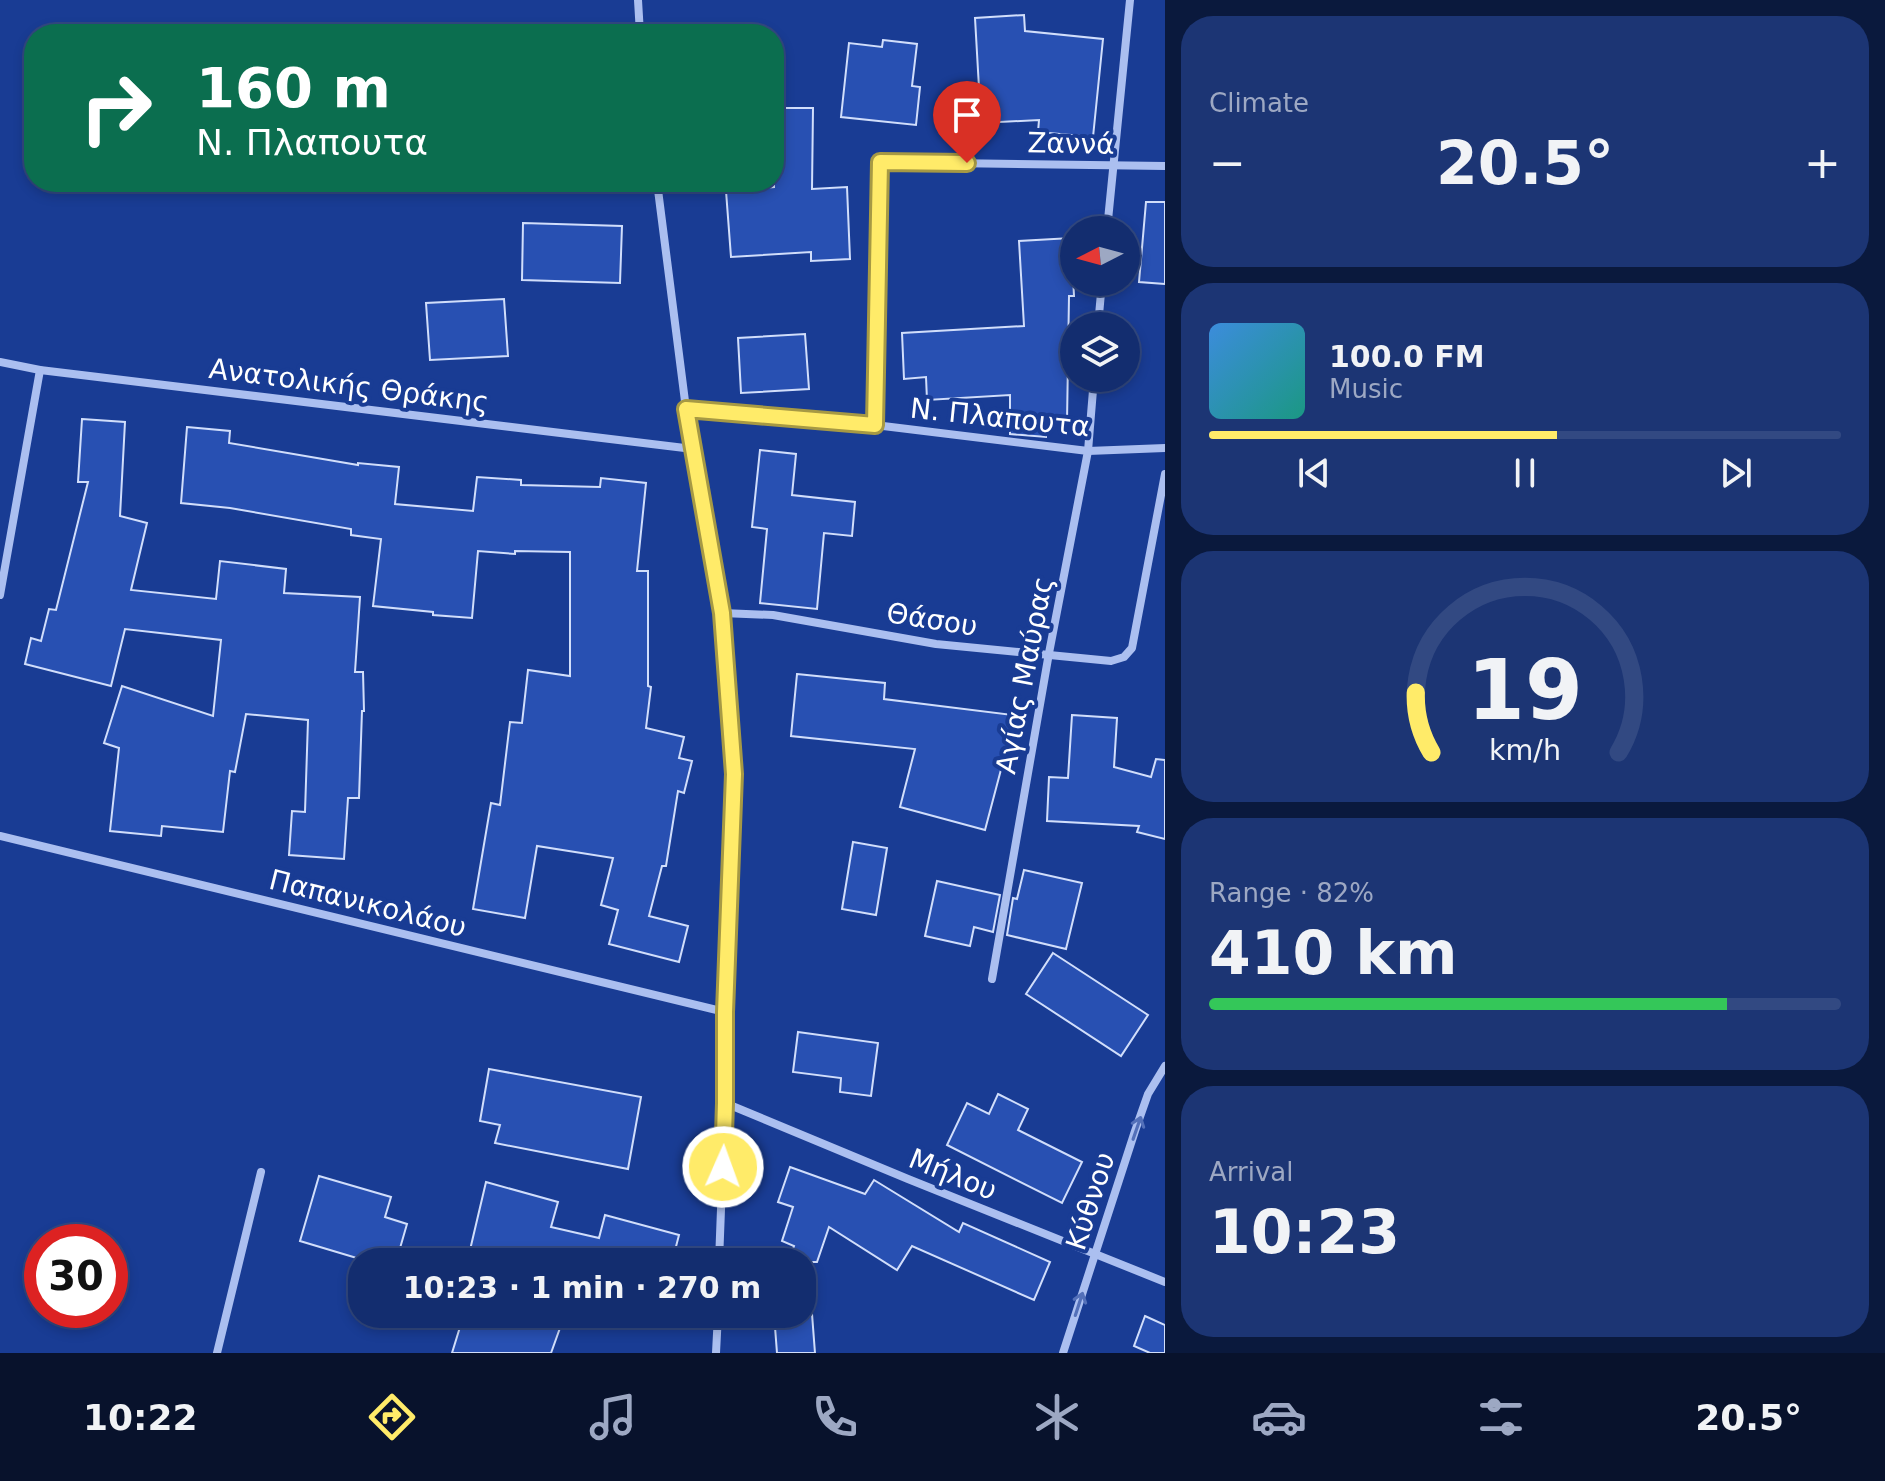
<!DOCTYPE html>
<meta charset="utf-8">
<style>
:root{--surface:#132d6f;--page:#1c3574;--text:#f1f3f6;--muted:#9da8c3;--line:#324982;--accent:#ffeb69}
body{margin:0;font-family:"DejaVu Sans",sans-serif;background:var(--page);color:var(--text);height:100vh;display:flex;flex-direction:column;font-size:30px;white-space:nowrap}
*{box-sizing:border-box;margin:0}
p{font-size:26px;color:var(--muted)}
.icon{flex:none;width:44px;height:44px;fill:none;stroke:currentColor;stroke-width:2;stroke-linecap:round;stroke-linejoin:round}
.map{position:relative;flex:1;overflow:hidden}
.details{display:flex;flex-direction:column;gap:16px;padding:16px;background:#0a193d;width:720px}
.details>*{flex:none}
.top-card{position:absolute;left:24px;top:24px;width:760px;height:168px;border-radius:32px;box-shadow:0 4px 12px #0003,0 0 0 2px var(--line);background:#0b6e4f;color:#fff;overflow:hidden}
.needle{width:52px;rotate:264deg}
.buttons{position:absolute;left:1060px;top:216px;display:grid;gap:16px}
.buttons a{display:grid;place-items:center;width:80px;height:80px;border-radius:50%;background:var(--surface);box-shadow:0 4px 12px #0003,0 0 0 2px var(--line);font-size:40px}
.speed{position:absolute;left:24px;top:1224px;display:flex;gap:16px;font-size:40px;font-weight:700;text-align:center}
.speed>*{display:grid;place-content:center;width:104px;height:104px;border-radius:50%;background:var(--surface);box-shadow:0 4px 12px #0003,0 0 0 2px var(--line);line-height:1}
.speed .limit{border:12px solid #d22;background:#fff;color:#111}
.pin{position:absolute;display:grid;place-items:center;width:68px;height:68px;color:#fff;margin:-82px -34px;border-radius:50% 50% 50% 0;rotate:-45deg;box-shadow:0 0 8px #0007}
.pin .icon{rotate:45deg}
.me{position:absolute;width:88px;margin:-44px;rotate:2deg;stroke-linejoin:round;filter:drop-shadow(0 0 6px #0008)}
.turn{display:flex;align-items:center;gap:28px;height:168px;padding:0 40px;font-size:36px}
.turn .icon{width:104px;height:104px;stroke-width:2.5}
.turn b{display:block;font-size:56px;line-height:68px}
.big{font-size:60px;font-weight:800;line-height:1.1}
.details .tile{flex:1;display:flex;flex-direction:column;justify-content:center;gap:12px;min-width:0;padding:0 28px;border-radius:32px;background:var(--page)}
.details .dial{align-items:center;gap:0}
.dial svg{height:208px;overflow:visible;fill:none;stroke:var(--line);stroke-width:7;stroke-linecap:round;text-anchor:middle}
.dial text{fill:var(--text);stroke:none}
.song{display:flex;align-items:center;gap:24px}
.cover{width:96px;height:96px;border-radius:12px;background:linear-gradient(135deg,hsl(210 70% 55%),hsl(170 70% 35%))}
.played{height:8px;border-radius:4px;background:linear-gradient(90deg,var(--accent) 55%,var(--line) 55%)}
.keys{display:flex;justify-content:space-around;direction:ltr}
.heat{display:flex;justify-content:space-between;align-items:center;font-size:44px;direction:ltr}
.charge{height:12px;border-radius:6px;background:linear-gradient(90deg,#34c759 82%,var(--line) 0)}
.trip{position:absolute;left:348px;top:1248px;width:468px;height:80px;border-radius:32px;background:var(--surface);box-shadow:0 4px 12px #0003,0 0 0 2px var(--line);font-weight:800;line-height:80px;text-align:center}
.menu{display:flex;height:128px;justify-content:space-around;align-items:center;background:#08122c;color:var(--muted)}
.menu .icon{width:56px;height:56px}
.menu .current{color:var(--accent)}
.menu b{font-size:36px;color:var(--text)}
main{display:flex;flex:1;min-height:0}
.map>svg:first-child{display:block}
.building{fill:#2850b2;stroke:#d1defb;stroke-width:2}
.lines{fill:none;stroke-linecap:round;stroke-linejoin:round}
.street{stroke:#abbff0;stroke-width:8}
.oneway{stroke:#5370b9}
.route-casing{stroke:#a69944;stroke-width:20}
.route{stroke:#ffeb69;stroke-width:14}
.labels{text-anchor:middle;stroke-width:8;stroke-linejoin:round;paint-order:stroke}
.street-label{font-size:28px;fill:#fff;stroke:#193c94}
</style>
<main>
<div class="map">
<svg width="1165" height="1353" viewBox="0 0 1165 1353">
<rect width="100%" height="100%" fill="#193c94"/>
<g class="building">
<polygon points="1024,15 1025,31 1103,39 1093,137 1038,132 1039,120 981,123 975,18"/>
<polygon points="883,40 917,44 912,86 920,87 916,125 841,117 849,43 882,47"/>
<polygon points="774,108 813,108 812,189 847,187 850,259 811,261 811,252 731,257 726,191 774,187"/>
<polygon points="1146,202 1165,202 1165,284 1139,282"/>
<polygon points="523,223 622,226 620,283 522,280"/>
<polygon points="1071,238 1074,296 1069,296 1067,422 1046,422 1046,437 1010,434 1010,395 927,400 926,377 904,379 902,333 1024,326 1019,241"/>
<polygon points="504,299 508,356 430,360 426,303"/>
<polygon points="805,334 809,389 741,393 738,338"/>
<polygon points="82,419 125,422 120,516 147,523 131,590 216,599 220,561 286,569 284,593 360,597 355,672 363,672 364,711 362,711 359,798 348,798 344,859 289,855 292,811 305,812 308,720 246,714 235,772 230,771 223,832 162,826 161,836 110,831 119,748 104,743 122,686 213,716 221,640 125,629 111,686 25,664 31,638 41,641 49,609 56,610 88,482 78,482"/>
<polygon points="187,427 230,431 229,443 358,465 358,463 399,467 395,504 473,511 477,477 521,480 521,485 600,487 601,478 646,483 637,571 648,571 648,686 651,687 646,728 684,737 679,758 692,761 684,793 678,791 666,866 662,866 649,916 688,926 679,962 609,944 618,910 601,905 613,858 537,846 525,918 473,909 491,803 500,805 510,722 522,723 528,670 570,676 570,552 515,551 515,554 478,551 472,618 433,615 433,612 373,606 381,539 351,535 351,529 230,508 181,503"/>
<polygon points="760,450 796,454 792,495 855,502 852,536 824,533 817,609 760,603 767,529 752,527"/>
<polygon points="797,674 885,683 884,699 1013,715 1007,762 1003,762 985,830 900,807 915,749 791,736"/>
<polygon points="1072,715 1117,718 1114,767 1151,777 1156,759 1165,760 1165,839 1137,832 1139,826 1047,821 1049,777 1068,778"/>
<polygon points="853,842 887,848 876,915 842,909"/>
<polygon points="1024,870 1082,883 1066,949 1007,935 1013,898 1017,899"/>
<polygon points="937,881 1000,895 993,932 974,927 970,946 925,936"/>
<polygon points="1053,953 1148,1015 1121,1056 1026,994"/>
<polygon points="798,1032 878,1043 871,1096 840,1092 841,1078 793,1072"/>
<polygon points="489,1069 641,1097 628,1169 495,1143 500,1125 480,1121"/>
<polygon points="998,1094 1028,1109 1018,1130 1082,1162 1062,1203 947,1145 967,1103 989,1114"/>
<polygon points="790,1167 865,1194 874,1180 959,1232 963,1223 1050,1262 1034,1300 912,1246 897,1270 829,1227 817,1262 788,1262 794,1246 782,1241 793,1207 778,1202"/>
<polygon points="319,1176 391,1197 385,1217 407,1224 396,1262 370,1262 300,1241"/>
<polygon points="486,1182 558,1202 551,1227 599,1238 605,1215 679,1235 672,1262 482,1262 485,1253 470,1250"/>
<polygon points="464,1314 565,1314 551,1353 452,1353"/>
<polygon points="774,1314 812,1314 815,1353 777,1353"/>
<polygon points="1145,1316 1165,1325 1165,1353 1150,1353 1134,1346"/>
</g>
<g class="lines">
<g class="street">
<polyline points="638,0 640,34"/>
<polyline points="657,182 686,409 722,613 734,774 725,1012 725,1103 719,1262"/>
<polyline points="1107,230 1130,0"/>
<polyline points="1098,326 1102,282"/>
<polyline points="0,362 40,370 693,449"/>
<polyline points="686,409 875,425 1088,451 1165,448"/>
<polyline points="875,425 880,162 1165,166"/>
<polyline points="0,595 40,370"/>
<polyline points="722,613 773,615 936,644 1111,661 1124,657 1132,648 1165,474"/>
<polyline points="0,836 725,1012"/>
<polyline points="992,979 1049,653 1088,451 1094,378"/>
<polyline points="725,1103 908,1179 1165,1282"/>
<polyline points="217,1353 261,1172"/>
<polyline points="716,1353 718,1314"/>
<polyline points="1063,1353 1135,1131 1148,1094 1165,1066"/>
</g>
</g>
<defs><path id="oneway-shaft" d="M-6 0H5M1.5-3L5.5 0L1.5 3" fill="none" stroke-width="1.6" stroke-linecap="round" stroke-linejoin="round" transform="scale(2)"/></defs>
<g class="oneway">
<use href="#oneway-shaft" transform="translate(1137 1128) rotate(-71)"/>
<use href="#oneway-shaft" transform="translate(1079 1304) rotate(-72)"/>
</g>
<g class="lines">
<g class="route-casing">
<polyline id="route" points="723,1167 725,1103 725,1012 734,774 722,613 686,409 875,425 880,162 967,163"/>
</g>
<use href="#route" class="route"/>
</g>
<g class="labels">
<g class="street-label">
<text transform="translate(1071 143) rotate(1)" y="10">Ζαννά</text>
<text transform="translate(349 385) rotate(7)" y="10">Ανατολικής Θράκης</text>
<text transform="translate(1000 417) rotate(6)" y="10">Ν. Πλαπουτα</text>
<text transform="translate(932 619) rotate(9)" y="10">Θάσου</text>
<text transform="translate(1024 675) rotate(-79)" y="10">Αγίας Μαύρας</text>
<text transform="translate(368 903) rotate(14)" y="10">Παπανικολάου</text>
<text transform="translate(953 1174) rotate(22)" y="10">Μήλου</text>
<text transform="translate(1090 1201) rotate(-72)" y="10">Κύθνου</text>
</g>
</g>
</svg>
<div class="buttons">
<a><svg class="needle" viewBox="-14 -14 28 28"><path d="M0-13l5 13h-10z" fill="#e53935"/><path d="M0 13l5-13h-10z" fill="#9da8c3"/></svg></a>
<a><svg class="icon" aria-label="layers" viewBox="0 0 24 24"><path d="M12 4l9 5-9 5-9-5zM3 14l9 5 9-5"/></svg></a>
</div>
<div class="speed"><div class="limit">30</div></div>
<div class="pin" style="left:967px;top:163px;background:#d93025"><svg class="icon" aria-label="arrive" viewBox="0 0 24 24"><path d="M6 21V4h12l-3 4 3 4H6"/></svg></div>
<svg class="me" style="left:723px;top:1167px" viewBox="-20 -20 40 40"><circle r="17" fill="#ffeb69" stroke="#fff" stroke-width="3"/><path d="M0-11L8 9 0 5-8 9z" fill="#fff"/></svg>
<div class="trip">10:23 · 1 min · 270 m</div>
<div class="top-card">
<div class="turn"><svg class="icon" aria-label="right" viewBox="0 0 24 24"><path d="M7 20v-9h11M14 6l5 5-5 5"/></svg><div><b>160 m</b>Ν. Πλαπουτα</div></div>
</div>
</div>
<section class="details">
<div class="tile"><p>Climate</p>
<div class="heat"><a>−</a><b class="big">20.5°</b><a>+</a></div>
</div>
<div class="tile">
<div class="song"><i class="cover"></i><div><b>100.0 FM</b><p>Music</p></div></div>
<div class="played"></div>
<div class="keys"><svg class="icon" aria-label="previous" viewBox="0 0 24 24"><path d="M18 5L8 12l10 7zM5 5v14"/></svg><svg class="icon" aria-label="pause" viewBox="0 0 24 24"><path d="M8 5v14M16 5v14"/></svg><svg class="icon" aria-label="next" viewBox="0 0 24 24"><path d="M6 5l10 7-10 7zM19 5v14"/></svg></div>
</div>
<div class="tile dial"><svg viewBox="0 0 100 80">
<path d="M14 69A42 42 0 1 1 86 69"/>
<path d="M14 69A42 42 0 0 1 8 46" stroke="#ffeb69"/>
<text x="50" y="56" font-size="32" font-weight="700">19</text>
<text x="50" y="72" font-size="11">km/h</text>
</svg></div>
<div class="tile"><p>Range · 82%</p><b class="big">410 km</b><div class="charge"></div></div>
<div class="tile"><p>Arrival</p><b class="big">10:23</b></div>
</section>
</main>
<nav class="menu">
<b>10:22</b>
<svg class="icon current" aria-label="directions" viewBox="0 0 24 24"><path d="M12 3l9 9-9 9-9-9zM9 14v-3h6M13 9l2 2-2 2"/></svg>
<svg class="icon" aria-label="music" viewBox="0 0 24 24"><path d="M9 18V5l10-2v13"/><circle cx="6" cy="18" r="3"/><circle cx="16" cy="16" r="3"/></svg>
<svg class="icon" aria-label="phone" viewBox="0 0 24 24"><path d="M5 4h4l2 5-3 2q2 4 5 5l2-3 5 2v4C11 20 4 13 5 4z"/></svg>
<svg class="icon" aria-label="climate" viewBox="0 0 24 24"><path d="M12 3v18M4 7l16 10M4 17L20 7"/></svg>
<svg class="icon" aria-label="car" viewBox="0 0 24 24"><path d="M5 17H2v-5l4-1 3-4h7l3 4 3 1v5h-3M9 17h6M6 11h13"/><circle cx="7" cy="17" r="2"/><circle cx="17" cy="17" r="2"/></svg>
<svg class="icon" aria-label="filters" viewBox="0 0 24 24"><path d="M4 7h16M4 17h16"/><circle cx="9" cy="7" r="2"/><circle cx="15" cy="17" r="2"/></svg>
<b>20.5°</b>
</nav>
